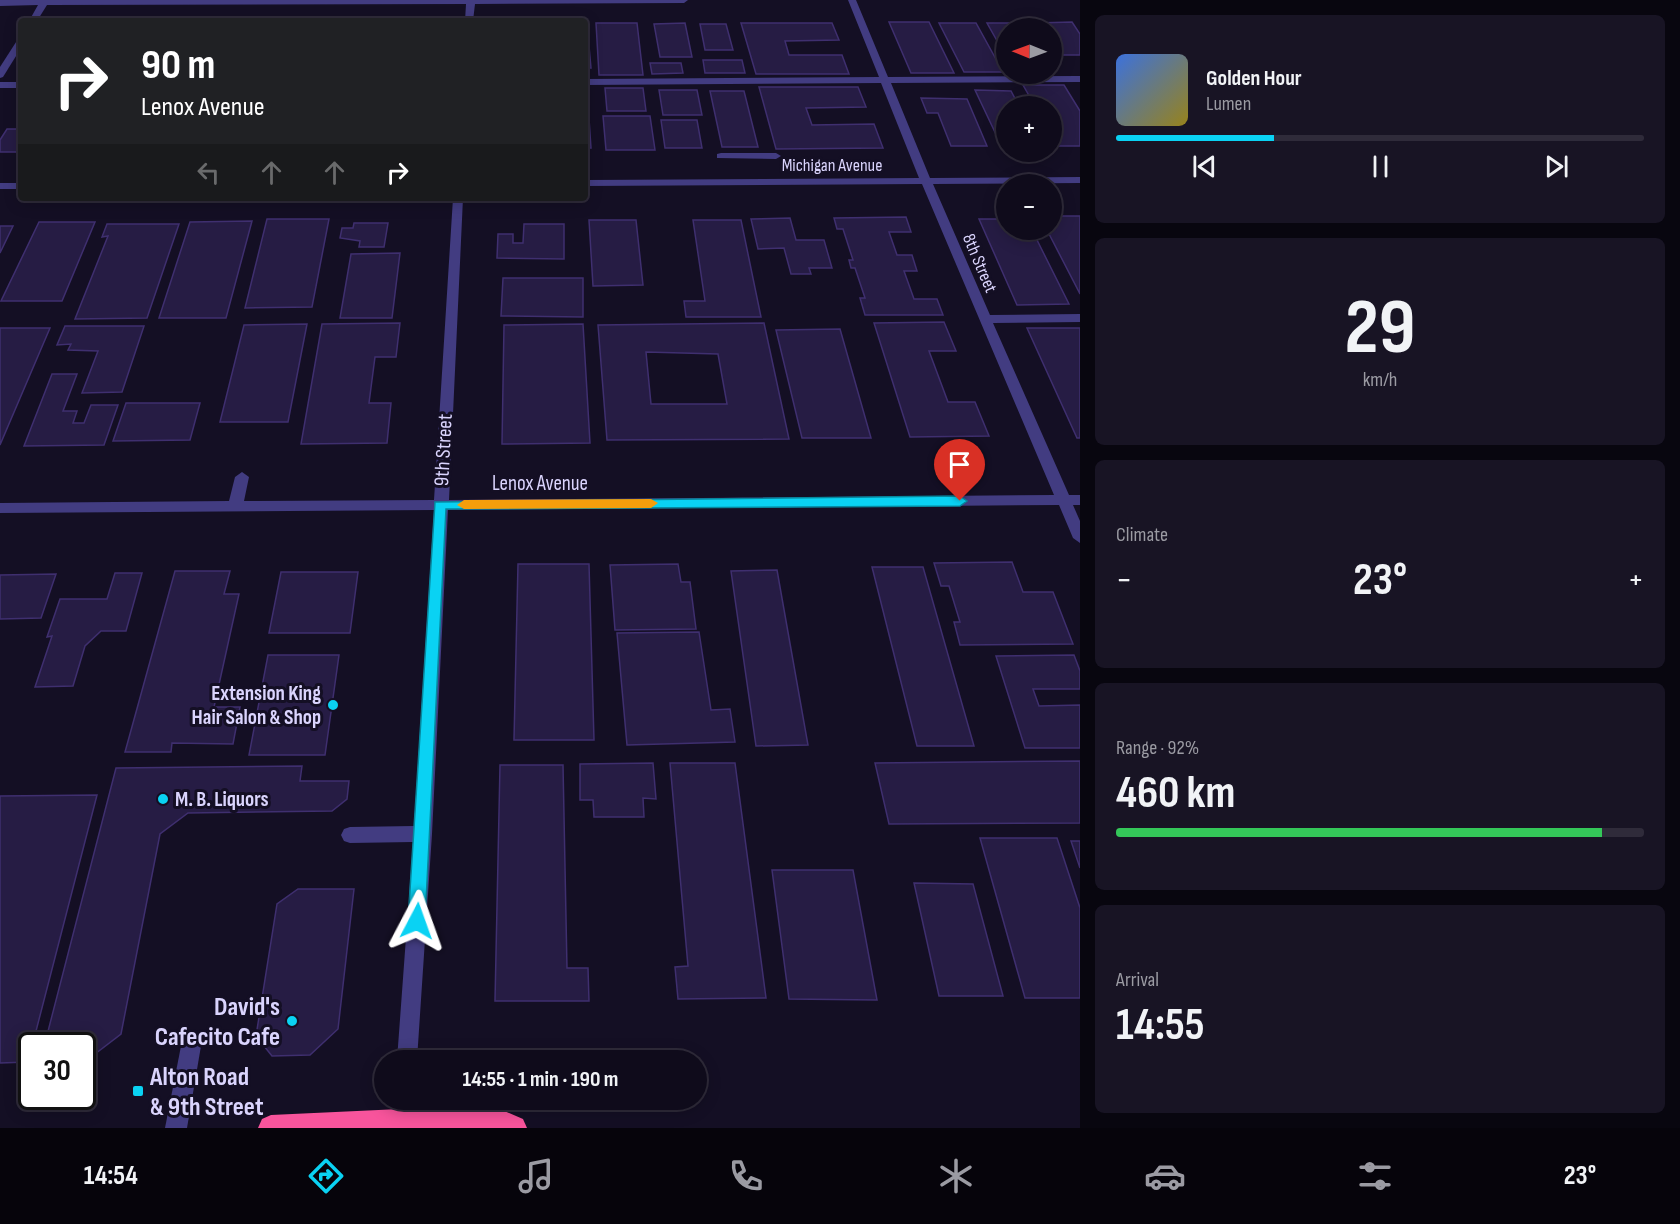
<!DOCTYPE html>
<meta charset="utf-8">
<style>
:root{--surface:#0f0b1b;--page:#181424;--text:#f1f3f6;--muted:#9b9ba3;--line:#2f2b3a;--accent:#0ad2f3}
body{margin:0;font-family:"Sofia Sans Condensed",sans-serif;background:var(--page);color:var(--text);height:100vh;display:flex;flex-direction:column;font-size:22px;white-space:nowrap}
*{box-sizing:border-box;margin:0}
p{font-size:20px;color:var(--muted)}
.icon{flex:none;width:33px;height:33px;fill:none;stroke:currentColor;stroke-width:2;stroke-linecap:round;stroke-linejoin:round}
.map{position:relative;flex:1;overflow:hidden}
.sheet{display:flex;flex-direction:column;gap:15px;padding:15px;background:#08060f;width:600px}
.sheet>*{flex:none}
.top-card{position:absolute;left:18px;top:18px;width:570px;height:183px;border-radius:6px;box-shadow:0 3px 15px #0003,0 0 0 2px var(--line);background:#202124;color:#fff;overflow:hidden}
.needle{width:39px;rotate:271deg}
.tools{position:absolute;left:996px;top:18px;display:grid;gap:12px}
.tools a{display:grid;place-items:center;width:66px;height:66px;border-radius:50%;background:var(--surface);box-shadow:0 3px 15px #0003,0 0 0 2px var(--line);font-size:30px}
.speed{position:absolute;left:18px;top:1032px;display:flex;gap:12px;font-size:30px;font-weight:700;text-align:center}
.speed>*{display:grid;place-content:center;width:78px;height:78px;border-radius:50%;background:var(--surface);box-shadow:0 3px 15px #0003,0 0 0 2px var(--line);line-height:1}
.speed .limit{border:3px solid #111;border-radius:9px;background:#fff;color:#111}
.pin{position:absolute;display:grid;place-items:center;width:51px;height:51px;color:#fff;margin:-62px -26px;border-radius:50% 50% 50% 0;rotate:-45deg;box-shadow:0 0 6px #0007}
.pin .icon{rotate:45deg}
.me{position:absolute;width:66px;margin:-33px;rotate:4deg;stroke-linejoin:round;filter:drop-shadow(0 0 4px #0008)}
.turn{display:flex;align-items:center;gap:21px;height:126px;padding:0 24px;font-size:27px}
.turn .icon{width:78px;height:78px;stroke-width:2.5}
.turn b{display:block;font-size:42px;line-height:51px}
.lanes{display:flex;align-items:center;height:57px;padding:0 24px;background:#0003;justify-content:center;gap:30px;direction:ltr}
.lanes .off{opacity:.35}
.big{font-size:45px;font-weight:700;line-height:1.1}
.sheet .card{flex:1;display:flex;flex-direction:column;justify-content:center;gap:9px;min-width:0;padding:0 21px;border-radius:9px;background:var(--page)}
.sheet .dial{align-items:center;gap:0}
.dial b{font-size:78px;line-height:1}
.song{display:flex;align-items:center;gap:18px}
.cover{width:72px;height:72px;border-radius:9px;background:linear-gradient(135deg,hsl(220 70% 55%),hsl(50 70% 35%))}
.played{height:6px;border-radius:3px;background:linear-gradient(90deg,var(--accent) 30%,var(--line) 30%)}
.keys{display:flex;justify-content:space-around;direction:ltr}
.heat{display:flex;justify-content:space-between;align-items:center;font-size:33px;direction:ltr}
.charge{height:9px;border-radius:4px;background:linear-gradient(90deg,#34c759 92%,var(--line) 0)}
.trip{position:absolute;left:374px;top:1050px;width:333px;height:60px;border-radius:30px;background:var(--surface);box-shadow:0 3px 15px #0003,0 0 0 2px var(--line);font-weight:700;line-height:60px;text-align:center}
.menu{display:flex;height:96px;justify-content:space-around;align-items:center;background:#06040b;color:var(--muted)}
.menu .icon{width:42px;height:42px}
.menu .selected{color:var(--accent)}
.menu b{font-size:27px;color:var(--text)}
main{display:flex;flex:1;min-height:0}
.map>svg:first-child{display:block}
.building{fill:#261c44;stroke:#3f2f6f;stroke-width:1.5;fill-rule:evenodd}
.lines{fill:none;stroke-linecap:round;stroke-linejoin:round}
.minor{fill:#423c81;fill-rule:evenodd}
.highway{fill:#f8549c;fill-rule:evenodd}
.route{fill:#0ad2f3;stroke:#06889e;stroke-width:1.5}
.slow{fill:#f59e0b}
.poi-dot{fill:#0ad2f3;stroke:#140f24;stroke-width:2}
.labels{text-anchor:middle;stroke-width:6;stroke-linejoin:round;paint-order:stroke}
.far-street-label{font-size:18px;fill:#dad4fd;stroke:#140f24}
.street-label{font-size:21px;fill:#dad4fd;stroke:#140f24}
.poi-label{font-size:21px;font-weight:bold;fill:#dad4fd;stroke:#140f24;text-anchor:end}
.near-poi-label{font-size:26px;font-weight:bold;fill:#dad4fd;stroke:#140f24;text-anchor:end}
</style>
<main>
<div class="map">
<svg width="1080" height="1128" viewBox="0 0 1080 1128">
<rect width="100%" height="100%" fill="#140f24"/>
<g class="building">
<polygon points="889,22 929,22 954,73 911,73"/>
<polygon points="1072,22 1080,34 1080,55 1058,55 1052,45 1052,28 1041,28 1037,23"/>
<polygon points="596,23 637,23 643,75 599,75"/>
<polygon points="685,23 692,57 660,57 654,24"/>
<polygon points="741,23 832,23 839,40 785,41 789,55 842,55 849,74 756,74"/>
<polygon points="939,23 976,23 1003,72 964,72"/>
<polygon points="987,23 1025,23 1029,28 1006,28 1006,46 1000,46"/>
<polygon points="585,24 587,24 591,68 585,68"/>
<polygon points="700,24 726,24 733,50 705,50"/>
<polygon points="703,60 742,60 745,73 705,73"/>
<polygon points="650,63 681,63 683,73 652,74"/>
<polygon points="1023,85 1064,85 1080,111 1080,146 1058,146 1052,135 1052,106 1035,106"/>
<polygon points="759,87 858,87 866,107 806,108 812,125 874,124 883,148 776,149"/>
<polygon points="605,88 643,88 646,111 607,111"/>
<polygon points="585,89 587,89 591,148 585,148"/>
<polygon points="659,90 697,90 702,115 663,115"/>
<polygon points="975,90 1011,91 1019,106 1006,106 1006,147 1002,147"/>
<polygon points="710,91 744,91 758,147 722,147"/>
<polygon points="921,98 967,99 987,146 951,146 938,113 927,113"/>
<polygon points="603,116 650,116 655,150 606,150"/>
<polygon points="661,120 697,120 702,148 665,148"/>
<polygon points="7,129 21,129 21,152 0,152 0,140"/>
<polygon points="1052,216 1080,216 1080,294 1047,230 1052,230"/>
<polygon points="906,217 911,232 889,232 897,255 912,255 917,271 904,271 914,299 937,299 943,315 865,315 860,298 865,298 855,268 851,268 849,260 853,260 843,229 837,229 834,218"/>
<polygon points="790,218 796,240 824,240 832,268 809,268 811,274 791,274 784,248 758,249 751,219"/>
<polygon points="267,219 329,219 312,307 245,308"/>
<polygon points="979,219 1006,219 1006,230 1032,230 1069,304 1017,305"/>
<polygon points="589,220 636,220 643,285 593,286"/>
<polygon points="693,220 741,220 761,317 686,317 684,301 705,301"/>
<polygon points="252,221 226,318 159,318 190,222"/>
<polygon points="39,222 95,222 62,301 1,301"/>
<polygon points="354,223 388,223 384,247 359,247 360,241 340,238 342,228 353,228"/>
<polygon points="107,224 179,224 147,318 75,319 108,236 102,237"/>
<polygon points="524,224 564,224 564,259 497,258 498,234 513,234 513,243 523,243"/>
<polygon points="0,226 13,226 0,253"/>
<polygon points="400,253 392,318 340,318 351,254"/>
<polygon points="503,278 583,278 583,317 501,316"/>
<polygon points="944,322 956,351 929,351 948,402 975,402 989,436 910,437 874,323"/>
<polygon points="400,323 396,357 375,357 369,403 391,403 387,443 301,444 322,324"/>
<path d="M764,323L789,439L607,440L598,325ZM646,352L718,354L727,404H651Z"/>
<polygon points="307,324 288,422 220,422 244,325"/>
<polygon points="583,324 590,443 502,444 504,325"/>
<polygon points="65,326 144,326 122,392 82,393 98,351 68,350 71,344 57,345"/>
<polygon points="0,328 50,328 0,445"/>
<polygon points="1027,328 1080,328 1080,438 1077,438"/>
<polygon points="840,329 871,438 802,438 776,330"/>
<polygon points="52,374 77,374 63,411 77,411 73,423 84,423 91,405 118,405 104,445 24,446"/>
<polygon points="126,403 200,403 190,440 113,441"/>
<polygon points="1012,562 1023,592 1053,592 1073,644 960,645 954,622 960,622 949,586 941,586 934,563"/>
<polygon points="518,564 589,564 594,740 514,740"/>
<polygon points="678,564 681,582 690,582 696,629 615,630 610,565"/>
<polygon points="872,567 923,567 974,746 917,746"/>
<polygon points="777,570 808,745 756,746 731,571"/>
<polygon points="175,571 230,571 224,594 239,594 214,707 240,707 233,744 172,743 171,752 125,752"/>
<polygon points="281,572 358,572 350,633 269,633"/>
<polygon points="115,573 142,573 126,631 101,631 85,646 73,686 35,687 52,636 47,637 60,599 107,599"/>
<polygon points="56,574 41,618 0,619 0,575"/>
<polygon points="699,632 711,710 730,709 735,742 627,745 617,633"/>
<polygon points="268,655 339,655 325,755 249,755"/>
<polygon points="1074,655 1080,671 1080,689 1033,689 1039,706 1080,705 1080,748 1025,748 996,656"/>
<polygon points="1080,761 1080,823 889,824 875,763"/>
<polygon points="653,763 656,799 643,798 644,817 594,817 593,800 580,800 580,764"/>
<polygon points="670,763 735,763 766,998 678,999 675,967 688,966"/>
<polygon points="500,765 563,765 567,968 588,968 589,1001 495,1001"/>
<polygon points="302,766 300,781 349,781 347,799 332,811 188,813 160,834 121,1034 91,1057 82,1057 82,1046 51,1046 46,1039 116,768"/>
<polygon points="97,795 28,1062 0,1063 0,796"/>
<polygon points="980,838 1057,838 1080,908 1080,998 1025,998"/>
<polygon points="1071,841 1080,841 1080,868"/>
<polygon points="772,870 853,870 877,1000 789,999"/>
<polygon points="914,883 973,884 1003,996 939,996"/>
<polygon points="298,889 354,889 338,1029 310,1055 272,1056 256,1036 277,904"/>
</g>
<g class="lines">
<g class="minor">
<polygon points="0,0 688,0 684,3 475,4 473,21 465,21 466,4 47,5 37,21 29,21 38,5 0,6"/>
<polygon points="848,0 856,0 888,77 1080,76 1080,82 891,83 930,178 1080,177 1080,183 933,184 990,315 1080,314 1080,322 993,323 1069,495 1080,495 1080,505 1073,505 1080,521 1080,543 1073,538 1059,505 448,510 432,834 417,1060 397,1060 413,842 350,843 344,841 341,835 344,829 350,827 414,826 434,510 0,513 0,503 229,501 235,477 242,472 249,477 244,501 434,500 453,198 463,198 449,500 1054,495 922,184 585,186 585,180 919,178 881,83 585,85 585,79 879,77"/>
<polygon points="21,38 21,48 3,77 0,78 0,67 18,39"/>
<rect x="0" y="82" width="21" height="6"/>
<polygon points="721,153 776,153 781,156 776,159 717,158 717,154"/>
<rect x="0" y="183" width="21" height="6"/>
<polygon points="191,1036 198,1039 201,1046 187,1128 165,1128 181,1046 184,1039"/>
<polygon points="393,1100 413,1100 408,1128 392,1128 389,1122"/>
</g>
<polygon class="highway" points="400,1109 502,1110 523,1119 527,1128 258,1128 262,1119 271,1115"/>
</g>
<polygon class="route" points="960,496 967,501 960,506 446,509 425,921 423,927 417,929 410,927 408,921 435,502"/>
<polygon class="slow" points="651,499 658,503 651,508 464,509 457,505 464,500"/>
<g class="poi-dot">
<circle cx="333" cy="705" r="6"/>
<circle cx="163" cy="799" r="6"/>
<circle cx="292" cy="1021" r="6"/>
<rect x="132" y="1085" width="12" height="12" rx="3"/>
</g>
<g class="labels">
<g class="far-street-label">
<text x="832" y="171">Michigan Avenue</text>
<text transform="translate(980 263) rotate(67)" y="6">8th Street</text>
</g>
<g class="street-label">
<text transform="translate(443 450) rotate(-87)" y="7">9th Street</text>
<text x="540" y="490">Lenox Avenue</text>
</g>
<g class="poi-label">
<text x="321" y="700">Extension King<tspan x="321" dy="24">Hair Salon &amp; Shop</tspan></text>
<text x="175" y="806" text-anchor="start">M. B. Liquors</text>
</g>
<g class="near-poi-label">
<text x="280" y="1015">David's<tspan x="280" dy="30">Cafecito Cafe</tspan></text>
<text x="150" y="1085" text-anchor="start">Alton Road<tspan x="150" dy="30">&amp; 9th Street</tspan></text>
</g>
</g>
</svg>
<div class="tools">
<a><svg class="needle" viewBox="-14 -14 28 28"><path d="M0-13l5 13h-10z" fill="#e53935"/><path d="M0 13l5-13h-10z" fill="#9b9ba3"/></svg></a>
<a>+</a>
<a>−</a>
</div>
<div class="speed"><div class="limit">30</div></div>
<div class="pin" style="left:960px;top:501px;background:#d93025"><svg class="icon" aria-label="arrive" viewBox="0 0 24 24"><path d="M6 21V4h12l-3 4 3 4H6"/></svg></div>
<svg class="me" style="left:417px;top:921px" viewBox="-20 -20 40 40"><path d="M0-17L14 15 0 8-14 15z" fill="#0ad2f3" stroke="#fff" stroke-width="4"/></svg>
<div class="trip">14:55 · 1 min · 190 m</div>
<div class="top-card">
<div class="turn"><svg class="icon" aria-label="right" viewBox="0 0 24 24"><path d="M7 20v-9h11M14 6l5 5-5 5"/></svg><div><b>90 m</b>Lenox Avenue</div></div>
<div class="lanes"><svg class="icon off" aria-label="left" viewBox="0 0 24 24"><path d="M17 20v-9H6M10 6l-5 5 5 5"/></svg><svg class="icon off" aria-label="ahead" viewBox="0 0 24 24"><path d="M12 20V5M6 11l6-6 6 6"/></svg><svg class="icon off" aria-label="ahead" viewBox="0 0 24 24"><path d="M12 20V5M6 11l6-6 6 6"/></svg><svg class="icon" aria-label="right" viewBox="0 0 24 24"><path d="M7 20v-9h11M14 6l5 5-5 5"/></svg></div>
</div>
</div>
<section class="sheet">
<div class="card">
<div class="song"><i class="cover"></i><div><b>Golden Hour</b><p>Lumen</p></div></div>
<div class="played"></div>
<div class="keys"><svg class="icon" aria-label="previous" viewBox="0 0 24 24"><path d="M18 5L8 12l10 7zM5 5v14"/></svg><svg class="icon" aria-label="pause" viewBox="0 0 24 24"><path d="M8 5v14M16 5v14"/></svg><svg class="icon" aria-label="next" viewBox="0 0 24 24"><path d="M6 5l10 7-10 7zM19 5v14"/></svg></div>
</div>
<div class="card dial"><b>29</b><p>km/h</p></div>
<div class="card"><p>Climate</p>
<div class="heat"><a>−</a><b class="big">23°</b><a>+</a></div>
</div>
<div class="card"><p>Range · 92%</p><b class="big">460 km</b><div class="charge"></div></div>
<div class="card"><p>Arrival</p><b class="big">14:55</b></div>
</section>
</main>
<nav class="menu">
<b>14:54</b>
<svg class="icon selected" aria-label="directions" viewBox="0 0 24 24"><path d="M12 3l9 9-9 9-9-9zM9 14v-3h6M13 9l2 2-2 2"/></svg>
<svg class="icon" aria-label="music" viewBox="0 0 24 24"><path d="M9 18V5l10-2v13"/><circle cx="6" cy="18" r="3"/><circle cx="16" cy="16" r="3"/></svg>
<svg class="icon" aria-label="phone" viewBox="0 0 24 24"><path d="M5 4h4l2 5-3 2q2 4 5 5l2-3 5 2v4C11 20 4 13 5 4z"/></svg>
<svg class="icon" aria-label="climate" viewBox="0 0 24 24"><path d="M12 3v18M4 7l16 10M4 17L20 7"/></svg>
<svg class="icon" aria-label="car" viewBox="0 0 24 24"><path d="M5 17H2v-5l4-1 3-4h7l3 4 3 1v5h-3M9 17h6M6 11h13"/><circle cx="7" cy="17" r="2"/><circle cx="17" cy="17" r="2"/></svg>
<svg class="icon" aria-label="filters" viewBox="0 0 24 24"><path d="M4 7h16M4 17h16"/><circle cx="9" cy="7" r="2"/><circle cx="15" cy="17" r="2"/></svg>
<b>23°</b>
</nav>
